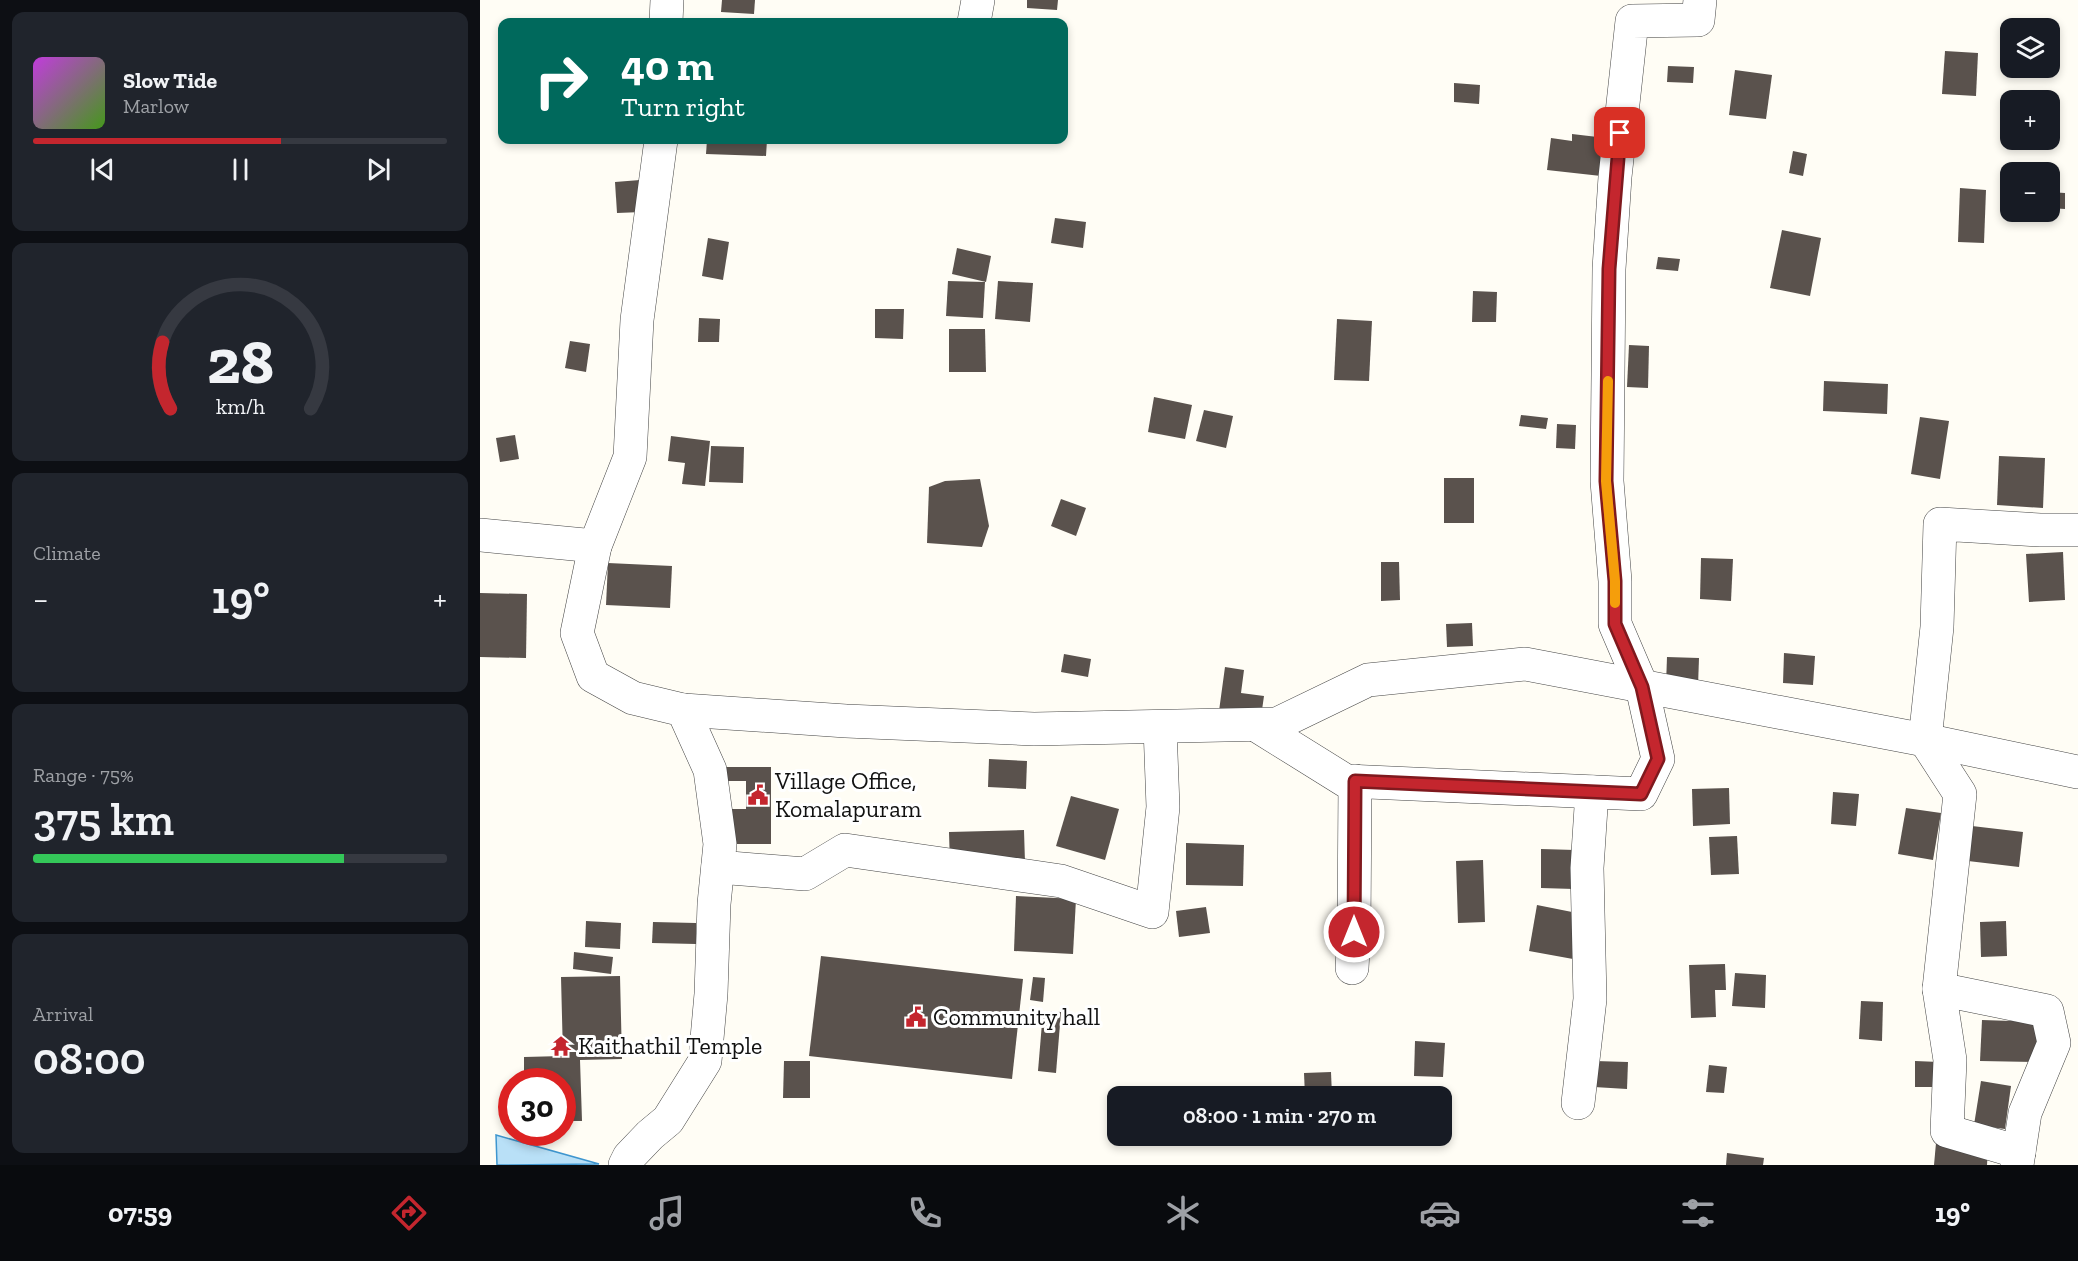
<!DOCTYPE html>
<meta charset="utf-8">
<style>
:root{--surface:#171b24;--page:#20242c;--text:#f1f3f6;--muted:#9ea1a6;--line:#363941;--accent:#c4262e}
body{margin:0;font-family:"Zilla Slab",serif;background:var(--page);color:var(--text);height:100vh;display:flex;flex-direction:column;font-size:22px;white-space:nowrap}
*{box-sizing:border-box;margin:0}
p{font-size:20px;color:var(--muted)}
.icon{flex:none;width:33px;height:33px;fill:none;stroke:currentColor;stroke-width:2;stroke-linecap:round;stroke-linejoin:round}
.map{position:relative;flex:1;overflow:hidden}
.sheet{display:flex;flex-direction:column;gap:12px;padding:12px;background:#0d0f14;width:480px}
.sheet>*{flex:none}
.guide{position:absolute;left:18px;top:18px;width:570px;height:126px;border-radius:12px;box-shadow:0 3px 9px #0003;background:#00695c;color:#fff;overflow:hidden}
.controls{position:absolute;left:1520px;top:18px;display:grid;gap:12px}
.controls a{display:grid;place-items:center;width:60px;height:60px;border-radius:12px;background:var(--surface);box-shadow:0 3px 9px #0003;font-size:30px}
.speed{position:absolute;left:18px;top:1068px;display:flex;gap:12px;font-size:30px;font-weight:700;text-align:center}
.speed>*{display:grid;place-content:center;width:78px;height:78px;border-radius:50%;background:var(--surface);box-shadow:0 3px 9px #0003;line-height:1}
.speed .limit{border:9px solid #d22;background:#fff;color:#111}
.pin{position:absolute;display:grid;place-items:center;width:51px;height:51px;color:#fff;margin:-26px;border-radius:12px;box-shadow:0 3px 9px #0006}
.me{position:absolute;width:66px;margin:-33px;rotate:0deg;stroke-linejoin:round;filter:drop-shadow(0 0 4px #0008)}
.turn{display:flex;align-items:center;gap:21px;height:126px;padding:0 24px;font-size:27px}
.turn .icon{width:78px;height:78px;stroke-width:2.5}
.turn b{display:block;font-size:42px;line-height:51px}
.big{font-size:45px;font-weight:600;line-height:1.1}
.sheet .card{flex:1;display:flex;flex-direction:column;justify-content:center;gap:9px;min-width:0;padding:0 21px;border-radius:12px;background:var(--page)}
.sheet .dial{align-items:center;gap:0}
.dial svg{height:156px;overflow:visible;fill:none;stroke:var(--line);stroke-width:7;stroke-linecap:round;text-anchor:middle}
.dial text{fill:var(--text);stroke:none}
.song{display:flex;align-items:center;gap:18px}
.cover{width:72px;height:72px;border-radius:9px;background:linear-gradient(135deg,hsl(290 70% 55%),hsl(100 70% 35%))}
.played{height:6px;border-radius:3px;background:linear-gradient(90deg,var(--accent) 60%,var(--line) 60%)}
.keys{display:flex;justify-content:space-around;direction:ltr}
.heat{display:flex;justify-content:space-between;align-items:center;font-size:33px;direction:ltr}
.charge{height:9px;border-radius:4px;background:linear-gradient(90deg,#34c759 75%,var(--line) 0)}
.trip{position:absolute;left:627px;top:1086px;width:345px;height:60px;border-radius:12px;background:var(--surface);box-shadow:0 3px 9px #0003;font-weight:600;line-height:60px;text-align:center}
.dock{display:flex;height:96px;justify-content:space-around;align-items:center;background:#090b0e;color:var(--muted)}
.dock .icon{width:42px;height:42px}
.dock .on{color:var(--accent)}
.dock b{font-size:27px;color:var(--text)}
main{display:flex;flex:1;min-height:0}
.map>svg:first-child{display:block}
.water{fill:#b9e0f7;stroke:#3f96cf;stroke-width:1.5}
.building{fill:#5a524d}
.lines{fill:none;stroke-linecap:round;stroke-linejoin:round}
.street-casing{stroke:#444;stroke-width:34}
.street{stroke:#fff;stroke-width:33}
.route-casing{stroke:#7f191e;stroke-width:15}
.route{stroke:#c4262e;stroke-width:10}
.slow{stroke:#f59e0b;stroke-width:10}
.labels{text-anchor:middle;stroke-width:6;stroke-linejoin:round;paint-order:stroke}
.poi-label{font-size:24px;fill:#111;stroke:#fff;text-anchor:start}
</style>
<main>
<section class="sheet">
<div class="card">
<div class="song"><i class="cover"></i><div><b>Slow Tide</b><p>Marlow</p></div></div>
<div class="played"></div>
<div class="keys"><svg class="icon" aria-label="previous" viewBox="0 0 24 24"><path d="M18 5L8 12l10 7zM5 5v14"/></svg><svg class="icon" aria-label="pause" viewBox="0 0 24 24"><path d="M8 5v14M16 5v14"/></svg><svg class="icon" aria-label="next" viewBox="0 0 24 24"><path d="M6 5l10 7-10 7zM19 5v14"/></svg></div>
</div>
<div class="card dial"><svg viewBox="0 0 100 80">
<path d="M14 69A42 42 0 1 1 86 69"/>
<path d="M14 69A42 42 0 0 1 10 35" stroke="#c4262e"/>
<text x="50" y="56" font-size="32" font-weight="700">28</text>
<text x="50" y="72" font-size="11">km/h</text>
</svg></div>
<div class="card"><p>Climate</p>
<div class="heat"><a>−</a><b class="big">19°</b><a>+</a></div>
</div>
<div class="card"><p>Range · 75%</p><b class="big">375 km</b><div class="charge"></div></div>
<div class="card"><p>Arrival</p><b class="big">08:00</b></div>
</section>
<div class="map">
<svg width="1598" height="1165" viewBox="0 0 1598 1165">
<rect width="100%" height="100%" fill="#fffdf5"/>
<polygon class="water" points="16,1135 119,1164 17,1165"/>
<g class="building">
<polygon points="242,0 275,0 274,14 241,12"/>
<polygon points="547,0 578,0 577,10 547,8"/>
<polygon points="1465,51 1498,53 1496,96 1462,94"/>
<polygon points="1188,66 1214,67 1213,83 1187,82"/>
<polygon points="1255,70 1292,75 1286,119 1249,115"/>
<polygon points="974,83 1000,85 999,104 974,102"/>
<polygon points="1092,134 1126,138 1121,176 1067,170 1071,138 1092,141"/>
<polygon points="227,140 287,140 286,156 226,154"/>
<polygon points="1313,151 1327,154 1323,176 1309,173"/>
<polygon points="160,180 162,212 137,213 135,182"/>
<polygon points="1480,188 1506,190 1504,243 1478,242"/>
<polygon points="1569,192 1585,193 1585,209 1569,208"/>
<polygon points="575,218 606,222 603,248 571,243"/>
<polygon points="1302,230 1341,238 1330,296 1290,288"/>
<polygon points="228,238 249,242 243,280 222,276"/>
<polygon points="477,248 511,256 506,282 472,274"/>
<polygon points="1178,257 1200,259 1198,271 1176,269"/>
<polygon points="468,281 505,282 503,318 466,316"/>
<polygon points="518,281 553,283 550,322 515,319"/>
<polygon points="993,291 1017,292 1016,322 992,322"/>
<polygon points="395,309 424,309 423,339 395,338"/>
<polygon points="219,318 240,319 239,342 218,342"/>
<polygon points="857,319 892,321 889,381 854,380"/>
<polygon points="469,329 505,329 506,372 469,372"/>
<polygon points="90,341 110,344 106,372 85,368"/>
<polygon points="1149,345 1169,346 1168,388 1147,387"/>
<polygon points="1344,381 1408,384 1407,414 1343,411"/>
<polygon points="674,397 712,405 705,439 668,432"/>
<polygon points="724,410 753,416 746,448 716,441"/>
<polygon points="1041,415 1068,418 1066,429 1039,426"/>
<polygon points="1440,417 1469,421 1460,479 1431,474"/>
<polygon points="1077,424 1096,425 1095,449 1076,448"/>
<polygon points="35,435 39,459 20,462 16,438"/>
<polygon points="191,436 230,441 225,486 202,484 205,463 188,461"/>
<polygon points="231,446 264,447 263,483 229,482"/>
<polygon points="1519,456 1565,458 1563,508 1517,505"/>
<rect x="964" y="478" width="30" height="45"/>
<polygon points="500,479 509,526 502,547 447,543 449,487 465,481"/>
<polygon points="581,499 606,508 596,536 571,526"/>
<polygon points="1583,552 1585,600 1549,602 1546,554"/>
<polygon points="1221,558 1253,559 1251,601 1220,599"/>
<polygon points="901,562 919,562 920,600 901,601"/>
<polygon points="128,563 192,566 190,608 126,605"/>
<polygon points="0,593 47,594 46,658 0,657"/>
<polygon points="992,623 993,646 967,647 966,624"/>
<polygon points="1304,653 1335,656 1333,685 1303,683"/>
<polygon points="584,654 611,659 608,677 581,672"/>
<polygon points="1187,657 1219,658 1218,686 1186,685"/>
<polygon points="745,667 764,670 761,693 784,696 781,717 739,711"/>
<polygon points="509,759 547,761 546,789 508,787"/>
<polygon points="237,767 291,767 291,844 250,844 250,809 266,809 266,781 237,781"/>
<polygon points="1249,788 1250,824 1213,826 1212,789"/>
<polygon points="1353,792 1379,794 1376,826 1351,824"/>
<polygon points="591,796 639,809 625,860 576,846"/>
<polygon points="1426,808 1461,813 1453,860 1418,854"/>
<polygon points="1492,826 1543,832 1539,867 1488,861"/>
<polygon points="544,830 545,863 470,865 469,832"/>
<polygon points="1257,836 1259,874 1231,875 1229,837"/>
<polygon points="706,843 764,845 763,886 706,885"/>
<polygon points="1061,849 1095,850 1094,889 1061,888"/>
<polygon points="1003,860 1005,922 978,923 976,861"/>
<polygon points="536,896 596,899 593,954 534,951"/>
<polygon points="1057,905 1102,914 1093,959 1049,951"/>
<polygon points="726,907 730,933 699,937 696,911"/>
<polygon points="106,921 141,923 140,949 105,947"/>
<polygon points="1526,921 1527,956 1501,957 1500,922"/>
<polygon points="173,922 216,923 216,944 172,943"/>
<polygon points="94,952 133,957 131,974 93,969"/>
<polygon points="341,956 543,979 532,1079 329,1056"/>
<polygon points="1245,964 1246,990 1235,990 1236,1017 1211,1018 1209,965"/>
<polygon points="1255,973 1286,975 1285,1008 1252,1006"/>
<polygon points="140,976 142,1059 100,1060 102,1121 82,1121 82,1082 44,1082 44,1057 83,1056 81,977"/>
<polygon points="553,977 565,978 563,1002 550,1000"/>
<polygon points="1381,1001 1403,1002 1402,1041 1379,1039"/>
<polygon points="563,1011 581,1012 576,1073 558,1071"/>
<polygon points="1502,1020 1560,1022 1558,1062 1500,1061"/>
<polygon points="935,1041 965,1043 963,1077 934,1076"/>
<polygon points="304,1061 330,1061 330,1098 303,1098"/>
<polygon points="1115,1061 1148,1062 1147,1089 1114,1087"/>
<polygon points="1435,1061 1459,1062 1459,1087 1435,1087"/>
<polygon points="1229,1065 1247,1067 1244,1093 1226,1092"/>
<polygon points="851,1072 852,1096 825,1096 824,1073"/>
<polygon points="1501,1081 1531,1086 1525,1129 1494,1125"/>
<polygon points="1456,1143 1508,1146 1507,1165 1454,1165"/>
<polygon points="1247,1153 1284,1158 1283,1165 1246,1165"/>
</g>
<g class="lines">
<g class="street-casing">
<g id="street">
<polyline points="186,22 187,0"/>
<polyline points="494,22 498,0"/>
<polyline points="0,535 115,546"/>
<polyline points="203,710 366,721 554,729 797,724 888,680 1045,664 1445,740 1598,772"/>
<polyline points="776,725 866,781 1161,794 1178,759 1162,687 1135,624 1135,581 1127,481 1129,269 1135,177 1152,21 1218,20 1220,0"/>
<polyline points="238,867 325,874 365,850 581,881 672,912 683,807 680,727"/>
<polyline points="872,968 874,932 875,781"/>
<polyline points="1459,989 1470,1060 1467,1131 1539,1152"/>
<polyline points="1098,1103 1110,999 1107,868 1112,792"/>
<polyline points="145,1165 149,1157 170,1135 188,1120 225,1061 231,994 234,904 240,844 230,770 203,710 153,698 113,676 97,633 115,546 150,457 157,320 181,140"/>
<polyline points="1537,1165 1545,1113 1574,1043 1567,1011 1459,989 1480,794 1445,740 1457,627 1460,524 1560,530 1598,530"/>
</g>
</g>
<use href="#street" class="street"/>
</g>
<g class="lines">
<g class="route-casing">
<polyline id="route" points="874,932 875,781 1161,794 1178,759 1162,687 1135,624 1135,581 1126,481 1129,269 1140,133"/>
</g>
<use href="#route" class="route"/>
<polyline class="slow" points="1128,381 1126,481 1135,581 1135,603"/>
</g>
<defs>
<g id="civic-bare" transform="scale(1.62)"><path d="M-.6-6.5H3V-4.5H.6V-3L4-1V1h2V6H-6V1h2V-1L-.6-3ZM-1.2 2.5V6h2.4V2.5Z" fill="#c4262e" stroke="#fff" stroke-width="2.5" paint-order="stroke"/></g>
<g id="temple-bare" transform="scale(1.62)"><path d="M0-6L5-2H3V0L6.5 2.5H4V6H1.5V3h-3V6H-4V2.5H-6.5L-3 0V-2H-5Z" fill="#c4262e" stroke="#fff" stroke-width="2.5" paint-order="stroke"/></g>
</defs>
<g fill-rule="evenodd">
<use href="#civic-bare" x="278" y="795"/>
<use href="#civic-bare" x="436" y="1017"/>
<use href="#temple-bare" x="81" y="1046"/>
</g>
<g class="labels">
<g class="poi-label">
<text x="295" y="789">Village Office,<tspan x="295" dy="28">Komalapuram</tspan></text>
<text x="453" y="1025">Community hall</text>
<text x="98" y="1054">Kaithathil Temple</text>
</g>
</g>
</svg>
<div class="controls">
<a><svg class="icon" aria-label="layers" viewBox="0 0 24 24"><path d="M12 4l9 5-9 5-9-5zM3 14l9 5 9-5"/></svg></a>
<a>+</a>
<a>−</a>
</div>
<div class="speed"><div class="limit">30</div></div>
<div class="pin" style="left:1140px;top:133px;background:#d93025"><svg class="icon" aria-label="arrive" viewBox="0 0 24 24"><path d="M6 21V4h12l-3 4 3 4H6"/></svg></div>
<svg class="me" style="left:874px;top:932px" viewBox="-20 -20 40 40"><circle r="17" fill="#c4262e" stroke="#fff" stroke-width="3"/><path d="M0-11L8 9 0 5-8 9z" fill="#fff"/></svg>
<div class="trip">08:00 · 1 min · 270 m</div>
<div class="guide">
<div class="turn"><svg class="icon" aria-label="right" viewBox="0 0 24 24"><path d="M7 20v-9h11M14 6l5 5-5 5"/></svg><div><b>40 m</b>Turn right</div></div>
</div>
</div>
</main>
<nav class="dock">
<b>07:59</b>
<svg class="icon on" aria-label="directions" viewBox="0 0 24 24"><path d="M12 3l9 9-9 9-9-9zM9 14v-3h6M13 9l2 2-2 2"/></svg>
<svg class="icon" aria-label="music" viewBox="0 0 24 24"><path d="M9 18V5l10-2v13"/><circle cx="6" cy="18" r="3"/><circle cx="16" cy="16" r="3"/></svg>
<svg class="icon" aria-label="phone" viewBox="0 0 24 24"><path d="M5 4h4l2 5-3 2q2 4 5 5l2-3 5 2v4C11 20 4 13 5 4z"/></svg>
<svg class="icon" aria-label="climate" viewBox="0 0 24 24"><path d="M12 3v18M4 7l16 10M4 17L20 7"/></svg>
<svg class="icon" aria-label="car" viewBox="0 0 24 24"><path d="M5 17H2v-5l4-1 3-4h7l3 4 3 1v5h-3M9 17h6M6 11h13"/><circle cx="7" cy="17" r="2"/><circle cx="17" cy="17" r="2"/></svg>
<svg class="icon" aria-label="filters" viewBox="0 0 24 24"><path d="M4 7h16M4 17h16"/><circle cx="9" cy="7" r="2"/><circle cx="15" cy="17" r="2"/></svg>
<b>19°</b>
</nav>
